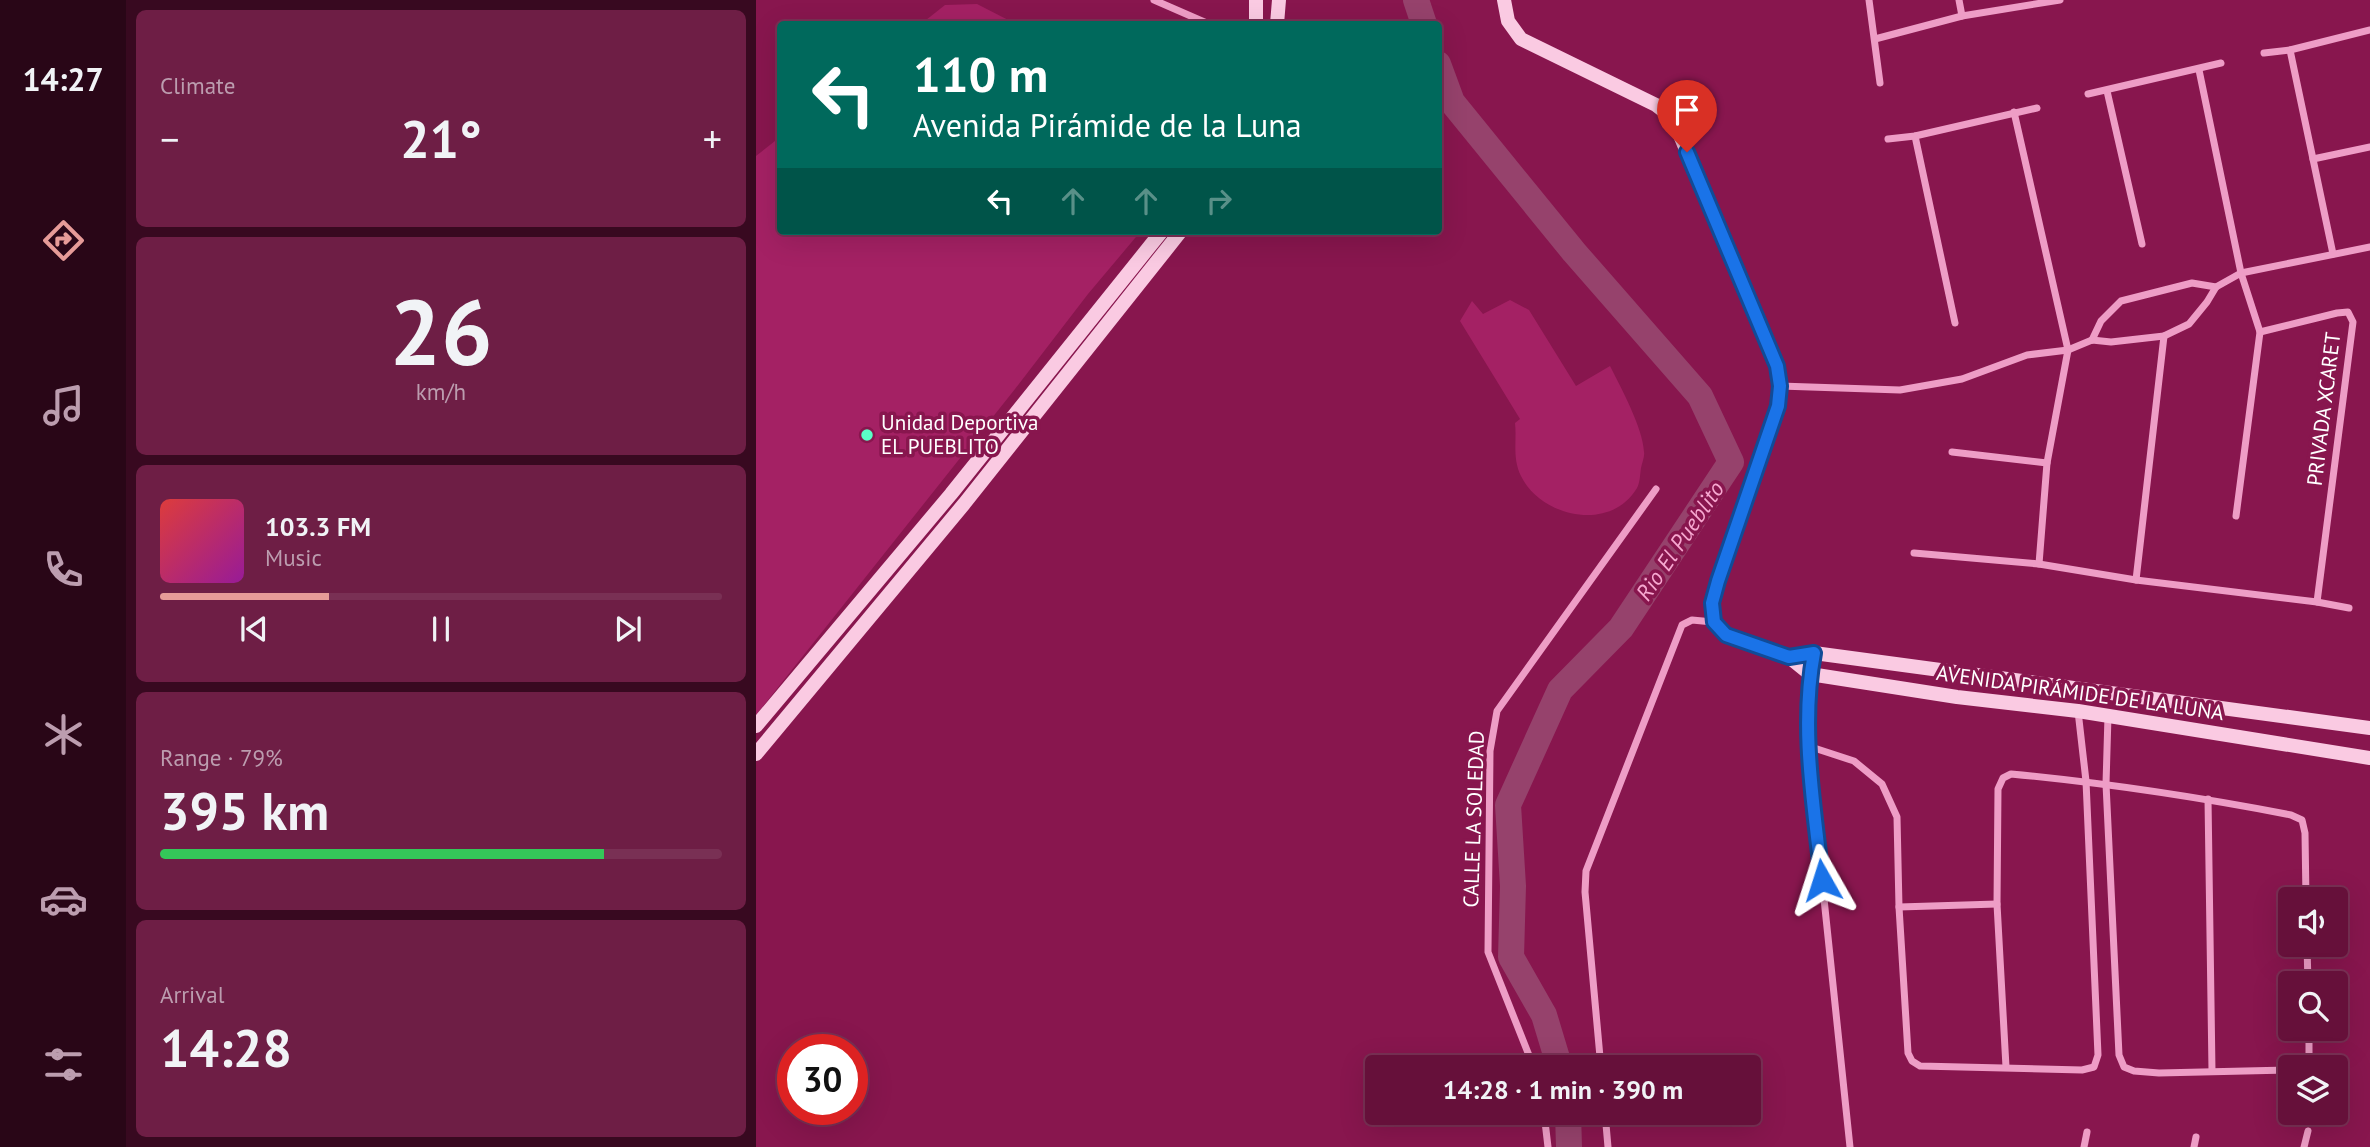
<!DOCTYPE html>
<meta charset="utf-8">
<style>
:root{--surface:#66103a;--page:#6e1e45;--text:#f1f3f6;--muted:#bc9daf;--line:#793054;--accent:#e69b98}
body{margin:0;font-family:"PT Sans",sans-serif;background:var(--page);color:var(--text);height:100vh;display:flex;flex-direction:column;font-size:26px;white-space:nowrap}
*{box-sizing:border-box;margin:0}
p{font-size:23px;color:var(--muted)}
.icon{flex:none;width:38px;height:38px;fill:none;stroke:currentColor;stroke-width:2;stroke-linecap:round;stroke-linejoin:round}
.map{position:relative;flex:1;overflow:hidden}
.sheet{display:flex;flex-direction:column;gap:10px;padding:10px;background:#380920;width:630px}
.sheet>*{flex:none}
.hud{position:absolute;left:21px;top:21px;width:665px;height:214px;border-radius:7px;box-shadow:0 7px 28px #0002,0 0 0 2px var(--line);background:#00695c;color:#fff;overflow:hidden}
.fabs{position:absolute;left:1522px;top:887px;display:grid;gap:14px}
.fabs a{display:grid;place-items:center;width:70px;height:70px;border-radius:7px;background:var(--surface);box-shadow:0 7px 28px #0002,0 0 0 2px var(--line);font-size:35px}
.speed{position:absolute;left:21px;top:1034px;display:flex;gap:14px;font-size:35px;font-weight:700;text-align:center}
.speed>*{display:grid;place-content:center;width:91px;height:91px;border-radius:50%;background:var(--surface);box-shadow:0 7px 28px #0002,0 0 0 2px var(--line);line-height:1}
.speed .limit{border:10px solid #d22;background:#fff;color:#111}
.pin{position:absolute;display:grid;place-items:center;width:60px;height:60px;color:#fff;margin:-72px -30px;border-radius:50% 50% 50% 0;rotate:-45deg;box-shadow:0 0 7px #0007}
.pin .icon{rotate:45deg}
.me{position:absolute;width:77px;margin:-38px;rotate:354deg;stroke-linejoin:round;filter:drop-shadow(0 0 5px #0008)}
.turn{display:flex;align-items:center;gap:24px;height:147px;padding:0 21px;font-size:32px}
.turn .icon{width:91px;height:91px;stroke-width:2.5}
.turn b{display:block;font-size:49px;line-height:60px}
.lanes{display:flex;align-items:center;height:66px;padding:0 21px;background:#0003;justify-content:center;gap:35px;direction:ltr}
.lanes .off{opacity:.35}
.big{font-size:52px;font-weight:700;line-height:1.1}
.sheet .widget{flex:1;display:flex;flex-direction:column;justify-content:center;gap:10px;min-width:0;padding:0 24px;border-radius:10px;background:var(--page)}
.sheet .dial{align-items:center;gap:0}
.dial b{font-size:91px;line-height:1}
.song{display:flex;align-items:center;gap:21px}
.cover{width:84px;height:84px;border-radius:10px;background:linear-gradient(135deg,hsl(0 70% 55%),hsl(300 70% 35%))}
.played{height:7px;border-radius:4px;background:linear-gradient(90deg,var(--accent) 30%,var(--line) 30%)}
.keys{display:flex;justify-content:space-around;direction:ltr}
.heat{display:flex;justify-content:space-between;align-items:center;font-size:38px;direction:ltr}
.charge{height:10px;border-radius:5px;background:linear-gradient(90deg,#34c759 79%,var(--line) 0)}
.trip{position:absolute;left:609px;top:1055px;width:396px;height:70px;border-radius:7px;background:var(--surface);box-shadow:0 7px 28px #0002,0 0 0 2px var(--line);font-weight:700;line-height:70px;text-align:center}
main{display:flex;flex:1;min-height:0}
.menu{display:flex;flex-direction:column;width:126px;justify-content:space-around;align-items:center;background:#290617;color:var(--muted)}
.menu .icon{width:49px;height:49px}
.menu .selected{color:var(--accent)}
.menu b{font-size:32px;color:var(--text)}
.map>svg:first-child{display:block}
.green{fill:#a42164}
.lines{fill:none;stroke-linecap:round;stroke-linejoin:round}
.river{stroke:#96426c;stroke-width:26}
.street{stroke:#ee9dc6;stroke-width:7}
.secondary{stroke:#facae2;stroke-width:14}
.route-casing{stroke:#114b97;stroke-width:18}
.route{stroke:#1a73e8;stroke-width:12}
.poi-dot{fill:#5affc6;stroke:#88164e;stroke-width:2.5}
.labels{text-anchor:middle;stroke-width:7;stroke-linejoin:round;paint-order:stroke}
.street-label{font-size:21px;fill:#fff;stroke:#88164e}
.poi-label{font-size:21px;fill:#fff;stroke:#88164e;text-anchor:start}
.water-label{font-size:23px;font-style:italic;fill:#f6a8d0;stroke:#88164e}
</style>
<main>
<nav class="menu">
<b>14:27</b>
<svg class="icon selected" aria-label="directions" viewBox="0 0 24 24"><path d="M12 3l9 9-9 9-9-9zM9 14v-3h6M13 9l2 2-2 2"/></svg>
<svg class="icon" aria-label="music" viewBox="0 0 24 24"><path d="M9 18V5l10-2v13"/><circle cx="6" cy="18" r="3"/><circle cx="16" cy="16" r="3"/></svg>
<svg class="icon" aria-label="phone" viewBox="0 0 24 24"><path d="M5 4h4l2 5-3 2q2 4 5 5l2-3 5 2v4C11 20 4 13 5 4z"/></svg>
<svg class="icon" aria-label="climate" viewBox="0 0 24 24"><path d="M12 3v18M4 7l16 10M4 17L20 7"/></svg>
<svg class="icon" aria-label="car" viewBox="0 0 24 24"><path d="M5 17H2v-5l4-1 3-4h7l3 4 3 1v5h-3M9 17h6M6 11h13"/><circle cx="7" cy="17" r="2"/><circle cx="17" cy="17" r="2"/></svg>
<svg class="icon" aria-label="filters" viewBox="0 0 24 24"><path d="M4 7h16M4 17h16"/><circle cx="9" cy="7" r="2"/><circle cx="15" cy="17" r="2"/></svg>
</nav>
<section class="sheet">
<div class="widget"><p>Climate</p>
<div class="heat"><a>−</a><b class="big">21°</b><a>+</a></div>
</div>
<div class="widget dial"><b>26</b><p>km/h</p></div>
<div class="widget">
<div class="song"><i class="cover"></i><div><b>103.3 FM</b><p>Music</p></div></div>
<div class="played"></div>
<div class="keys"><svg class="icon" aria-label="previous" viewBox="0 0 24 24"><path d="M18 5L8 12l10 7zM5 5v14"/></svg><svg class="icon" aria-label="pause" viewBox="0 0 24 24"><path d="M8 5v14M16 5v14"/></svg><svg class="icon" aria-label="next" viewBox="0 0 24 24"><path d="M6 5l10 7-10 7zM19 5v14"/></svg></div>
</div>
<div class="widget"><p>Range · 79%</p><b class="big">395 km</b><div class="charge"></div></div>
<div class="widget"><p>Arrival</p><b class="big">14:28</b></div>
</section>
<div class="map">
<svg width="1614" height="1147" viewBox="0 0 1614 1147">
<rect width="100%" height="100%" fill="#88164e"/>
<g class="green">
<polygon points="221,4 260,24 165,24 189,5"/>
<polygon points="24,137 24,231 385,231 332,294 259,389 0,715 0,156"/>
<path d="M754,300L773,310L820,386L854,366C865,388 887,428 888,452C889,456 886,463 885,468C884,474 884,483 881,488C854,533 785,517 765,476C756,458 761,440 759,423L764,419L704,321L716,301L727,314Z"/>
</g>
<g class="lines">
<g class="river">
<polyline points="660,0 668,24"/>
<polyline points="682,64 696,102 818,252 944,396 975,462 865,628 804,690 752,805 757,886 755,957 788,1015 804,1068"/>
<polyline points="812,1113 813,1147"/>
</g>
<g class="street">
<polyline points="398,0 453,24"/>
<polyline points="1113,0 1124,83"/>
<polyline points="1203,0 1206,16"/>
<polyline points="1119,39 1206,16 1304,0"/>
<polyline points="1534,50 1577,254"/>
<polyline points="1508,53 1534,50 1614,30"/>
<polyline points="1443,70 1485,273 1504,332 1480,516"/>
<polyline points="1351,91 1386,244"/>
<polyline points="1332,94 1465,63"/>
<polyline points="1258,112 1312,350 1291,463 1283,564"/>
<polyline points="1159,136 1199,323"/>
<polyline points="1132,139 1159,136 1281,108"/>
<polyline points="1557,159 1614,147"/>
<polyline points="1504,332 1581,313 1592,312 1597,322 1561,602"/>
<polyline points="1336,340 1345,321 1365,301 1436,283 1460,287"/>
<polyline points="1024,386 1144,390 1206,379 1271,355 1312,350 1336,340 1355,342 1408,336 1433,324 1451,302 1460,287 1485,273 1614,247"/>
<polyline points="1196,452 1291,463"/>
<polyline points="1158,553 1283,564 1380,580 1561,602 1593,608"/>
<polyline points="1380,580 1408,336"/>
<polyline points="1058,653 1051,688 1052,746 1094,1147"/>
<polyline points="1352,716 1350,784 1363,1055 1368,1067 1378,1071 1403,1073 1535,1070"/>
<polyline points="1052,746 1098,761 1126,784 1141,817 1143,907 1152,1053 1156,1061 1164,1066 1326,1070 1338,1067 1342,1055 1330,781 1322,711"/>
<polyline points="1452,799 1456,1071"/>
<polyline points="1143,907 1241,904"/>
<polyline points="1551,945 1552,984"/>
<polyline points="1553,1029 1553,1068"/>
<path d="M1250,1067L1241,904L1242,789L1247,778L1255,774C1349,783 1442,797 1535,815L1546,820L1549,833L1550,900"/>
<polyline points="778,1068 732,952 734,751 741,711 900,489"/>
<polyline points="845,1068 829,892 830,871 926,625 936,620 957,622"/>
<polyline points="788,1113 792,1147"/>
<polyline points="849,1113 852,1147"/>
<polyline points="1328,1147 1331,1132"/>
<polyline points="1438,1147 1440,1137"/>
<polyline points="1548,1147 1552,1131"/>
</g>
<g class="secondary">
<polyline points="748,0 752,21 765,39 900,105 914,116 921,128 1021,366 1024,386 1022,406 956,603 958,622 969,635 1033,657 1054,674 1201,697 1322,711 1614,758"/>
<polyline points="500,24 500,0"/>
<polyline points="521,24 523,0"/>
<polyline points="1033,657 1058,653 1614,728"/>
<polyline points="0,726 195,494 406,231"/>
<polyline points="0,754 208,504 425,231"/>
</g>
</g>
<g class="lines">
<g class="route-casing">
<path id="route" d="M931,152L1021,366L1024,386L1022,406L962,581L956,603L958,622L970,635L1033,657L1058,653C1044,728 1058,805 1066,880"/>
</g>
<use href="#route" class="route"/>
</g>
<circle class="poi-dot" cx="111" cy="435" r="7"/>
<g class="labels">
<g class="street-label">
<text transform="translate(1568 409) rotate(-83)" y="7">PRIVADA XCARET</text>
<text transform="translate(1324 693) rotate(8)" y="7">AVENIDA PIRÁMIDE DE LA LUNA</text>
<text transform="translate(718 819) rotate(-88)" y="7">CALLE LA SOLEDAD</text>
</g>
<g class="poi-label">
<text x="125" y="430">Unidad Deportiva<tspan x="125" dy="24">EL PUEBLITO</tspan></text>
</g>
<g class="water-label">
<text transform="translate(924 541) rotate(-56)" y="8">Rio El Pueblito</text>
</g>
</g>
</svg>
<div class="fabs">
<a><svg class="icon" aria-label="sound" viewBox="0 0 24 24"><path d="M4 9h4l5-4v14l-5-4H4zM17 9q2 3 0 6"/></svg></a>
<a><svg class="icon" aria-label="search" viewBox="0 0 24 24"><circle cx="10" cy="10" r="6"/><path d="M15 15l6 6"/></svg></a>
<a><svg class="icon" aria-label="layers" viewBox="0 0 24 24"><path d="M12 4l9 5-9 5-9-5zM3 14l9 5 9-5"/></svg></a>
</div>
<div class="speed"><div class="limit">30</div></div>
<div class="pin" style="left:931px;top:152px;background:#d93025"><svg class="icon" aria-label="arrive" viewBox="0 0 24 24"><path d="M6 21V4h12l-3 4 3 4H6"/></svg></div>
<svg class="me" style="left:1066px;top:880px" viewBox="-20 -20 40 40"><path d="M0-17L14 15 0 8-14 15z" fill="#1a73e8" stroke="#fff" stroke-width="4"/></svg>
<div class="trip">14:28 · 1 min · 390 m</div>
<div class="hud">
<div class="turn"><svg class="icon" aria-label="left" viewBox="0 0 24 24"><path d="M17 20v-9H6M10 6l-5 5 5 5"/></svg><div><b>110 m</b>Avenida Pirámide de la Luna</div></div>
<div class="lanes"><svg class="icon" aria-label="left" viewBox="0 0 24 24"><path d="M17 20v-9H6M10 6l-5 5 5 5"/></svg><svg class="icon off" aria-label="ahead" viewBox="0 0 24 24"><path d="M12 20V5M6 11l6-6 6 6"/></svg><svg class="icon off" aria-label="ahead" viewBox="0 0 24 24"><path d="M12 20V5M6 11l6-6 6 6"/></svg><svg class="icon off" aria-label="right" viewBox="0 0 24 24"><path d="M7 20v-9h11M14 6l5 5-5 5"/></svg></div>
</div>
</div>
</main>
